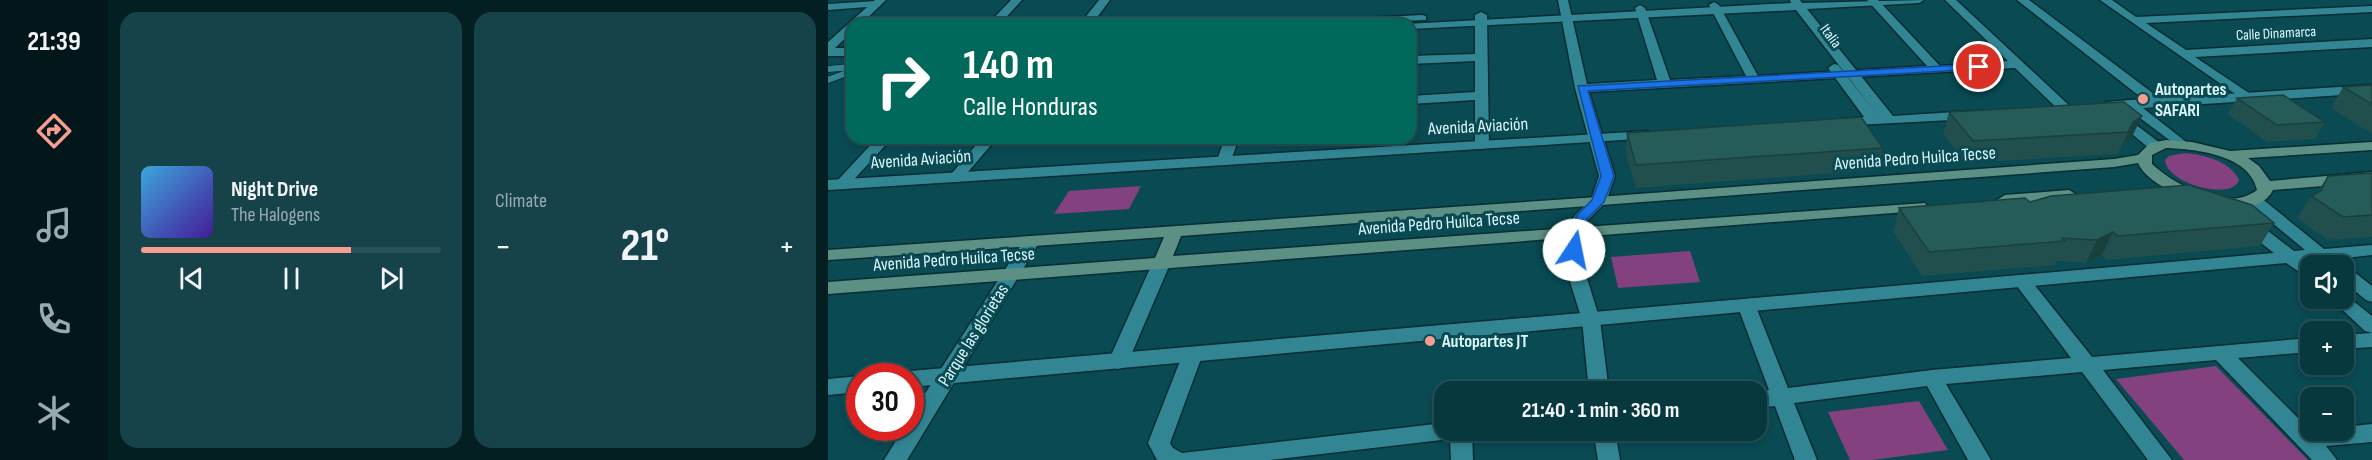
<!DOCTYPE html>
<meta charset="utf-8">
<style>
:root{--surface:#07383e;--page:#154349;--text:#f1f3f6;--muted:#98acb0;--line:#285258;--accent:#f59d8f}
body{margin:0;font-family:"Sofia Sans Condensed",sans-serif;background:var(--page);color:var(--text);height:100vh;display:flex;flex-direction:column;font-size:22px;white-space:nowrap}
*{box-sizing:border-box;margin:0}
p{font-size:20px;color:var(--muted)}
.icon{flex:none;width:33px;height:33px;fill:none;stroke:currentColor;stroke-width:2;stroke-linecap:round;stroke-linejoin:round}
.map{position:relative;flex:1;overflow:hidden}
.drawer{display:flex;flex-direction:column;gap:12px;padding:12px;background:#041f22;width:720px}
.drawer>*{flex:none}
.top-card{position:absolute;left:18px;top:18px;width:570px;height:126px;border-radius:18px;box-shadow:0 3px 9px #0003,0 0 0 2px var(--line);background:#00695c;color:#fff;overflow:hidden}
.fabs{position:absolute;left:1472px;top:255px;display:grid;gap:12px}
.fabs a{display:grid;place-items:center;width:54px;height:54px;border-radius:12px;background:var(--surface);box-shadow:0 3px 9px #0003,0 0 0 2px var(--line);font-size:30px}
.speed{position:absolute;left:18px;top:363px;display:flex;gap:12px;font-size:30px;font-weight:700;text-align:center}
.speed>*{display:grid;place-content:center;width:78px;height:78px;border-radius:50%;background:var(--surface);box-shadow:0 3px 9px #0003,0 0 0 2px var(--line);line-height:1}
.speed .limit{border:9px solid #d22;background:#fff;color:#111}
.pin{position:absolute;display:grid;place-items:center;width:51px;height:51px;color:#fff;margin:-26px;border:3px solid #fff;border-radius:50%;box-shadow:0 2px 6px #0007}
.me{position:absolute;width:66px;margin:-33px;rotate:11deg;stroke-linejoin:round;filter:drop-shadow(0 0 4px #0008)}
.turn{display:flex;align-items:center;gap:21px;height:126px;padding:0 18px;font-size:27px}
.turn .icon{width:78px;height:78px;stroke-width:2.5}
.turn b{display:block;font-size:42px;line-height:51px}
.big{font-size:45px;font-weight:700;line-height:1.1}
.drawer .card{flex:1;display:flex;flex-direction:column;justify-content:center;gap:9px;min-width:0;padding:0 21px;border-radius:18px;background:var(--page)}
.song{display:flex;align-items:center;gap:18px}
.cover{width:72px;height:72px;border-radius:9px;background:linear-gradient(135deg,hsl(200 70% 55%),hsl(260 70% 35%))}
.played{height:6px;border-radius:3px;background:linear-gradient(90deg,var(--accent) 70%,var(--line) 70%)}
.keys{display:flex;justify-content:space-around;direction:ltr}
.heat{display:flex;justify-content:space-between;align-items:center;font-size:33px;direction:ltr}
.drawer .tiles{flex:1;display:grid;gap:12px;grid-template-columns:repeat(2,1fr)}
.trip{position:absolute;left:606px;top:381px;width:333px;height:60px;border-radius:18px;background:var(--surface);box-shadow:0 3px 9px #0003,0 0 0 2px var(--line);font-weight:700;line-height:60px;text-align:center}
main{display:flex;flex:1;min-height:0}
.menu{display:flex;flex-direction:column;width:108px;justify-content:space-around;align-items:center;background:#031619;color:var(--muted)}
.menu .icon{width:42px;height:42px}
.menu .on{color:var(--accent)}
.menu b{font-size:27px;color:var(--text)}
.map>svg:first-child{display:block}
.green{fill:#844180}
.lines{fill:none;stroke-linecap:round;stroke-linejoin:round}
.service-casing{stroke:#092d32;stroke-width:8}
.minor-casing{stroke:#092d32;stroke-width:3}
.tertiary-casing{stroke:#092d32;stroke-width:3}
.secondary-casing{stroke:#092d32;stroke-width:3}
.service{stroke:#328693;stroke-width:6}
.minor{fill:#328693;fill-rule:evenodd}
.tertiary{fill:#328693;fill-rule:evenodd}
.secondary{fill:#5d9085;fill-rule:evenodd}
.wall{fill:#204f4d}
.shaded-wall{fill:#1a403e}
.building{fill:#255c59;stroke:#1a403e;stroke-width:1.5}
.route{fill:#1a73e8;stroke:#114b97;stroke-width:1.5}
.poi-dot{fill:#f59d8f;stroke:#094a53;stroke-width:2}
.labels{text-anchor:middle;stroke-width:6;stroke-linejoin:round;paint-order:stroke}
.far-street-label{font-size:15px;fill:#daf7fc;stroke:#094a53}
.poi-label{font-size:18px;font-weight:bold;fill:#daf7fc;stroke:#094a53;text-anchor:start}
.street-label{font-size:18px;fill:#daf7fc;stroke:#094a53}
</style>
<main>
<nav class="menu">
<b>21:39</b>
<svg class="icon on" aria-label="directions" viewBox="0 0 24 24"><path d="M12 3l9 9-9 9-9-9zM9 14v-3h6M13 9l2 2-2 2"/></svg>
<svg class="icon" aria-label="music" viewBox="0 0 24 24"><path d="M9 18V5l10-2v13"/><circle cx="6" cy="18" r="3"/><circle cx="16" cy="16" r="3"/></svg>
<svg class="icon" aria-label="phone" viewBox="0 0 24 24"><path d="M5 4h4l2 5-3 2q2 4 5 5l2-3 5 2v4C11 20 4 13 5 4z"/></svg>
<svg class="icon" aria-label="climate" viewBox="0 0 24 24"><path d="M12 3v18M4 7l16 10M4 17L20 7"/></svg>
</nav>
<section class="drawer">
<div class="tiles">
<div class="card">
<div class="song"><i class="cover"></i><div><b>Night Drive</b><p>The Halogens</p></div></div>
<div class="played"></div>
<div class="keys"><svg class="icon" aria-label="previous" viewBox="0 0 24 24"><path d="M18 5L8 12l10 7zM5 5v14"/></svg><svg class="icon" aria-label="pause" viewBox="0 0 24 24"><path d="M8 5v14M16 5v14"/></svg><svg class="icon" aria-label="next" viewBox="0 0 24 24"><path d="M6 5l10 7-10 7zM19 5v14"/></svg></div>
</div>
<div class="card"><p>Climate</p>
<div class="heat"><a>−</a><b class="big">21°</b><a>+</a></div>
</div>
</div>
</section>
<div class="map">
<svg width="1544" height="460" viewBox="0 0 1544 460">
<rect width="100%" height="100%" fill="#094a53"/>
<g class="green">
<path d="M1357,153C1377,155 1402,161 1411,180C1403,202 1338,183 1337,160L1341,156Z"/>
<polygon points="313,186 301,209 226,214 241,191"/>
<polygon points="862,251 872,282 790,288 783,257"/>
<polygon points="1388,366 1480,460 1356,460 1288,379"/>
<polygon points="1091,401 1120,450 1044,460 1022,460 1000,412"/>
</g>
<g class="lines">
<g class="service-casing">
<g id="service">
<polyline points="0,69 24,67"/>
<polyline points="0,80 24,71"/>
</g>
</g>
<g class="minor-casing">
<g id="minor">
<polygon points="183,0 194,0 172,24 160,24"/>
<polygon points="271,0 282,0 264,24 252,24"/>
<polygon points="730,0 740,0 759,84 829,80 807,8 812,5 817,8 842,80 918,76 881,5 886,2 891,5 930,76 1099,66 1039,0 1050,0 1112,66 1180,61 1117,0 1128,0 1246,110 1239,114 1234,113 1187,68 761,92 787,176 778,202 760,220 755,233 757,272 772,320 781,392 761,392 754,320 739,272 739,233 747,215 763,200 771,176 747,88"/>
<polygon points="1189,0 1201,0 1334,100 1334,106 1324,106"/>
<polygon points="1272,0 1284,0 1308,17 1544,6 1544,12 1318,23 1358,50 1544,39 1544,47 1367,57 1421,93 1423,96 1416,100"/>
<polygon points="48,1 53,4 52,6 0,10 0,4"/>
<polygon points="653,12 659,15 661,145 654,149 647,145 647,100 582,104 582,96 647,92 647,61 582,64 582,56 647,54 647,15"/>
<polygon points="49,138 64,138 19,187 9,187 6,184 9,181"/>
<polygon points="154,138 169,138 134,179 124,179 121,176 124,173"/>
<polygon points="397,138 411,138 403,160 396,164 389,160"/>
<polygon points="204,236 212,241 79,460 56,460 76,428 82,428 82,417 198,237"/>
<polygon points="333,258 342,264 300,362 297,367 290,369 283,367 280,362 324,264"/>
<polygon points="1195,276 1201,278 1264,357 1482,338 1482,352 1410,358 1482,430 1515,430 1515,427 1544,424 1544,442 1498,446 1509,460 1484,460 1388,360 1275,370 1344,460 1320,460 1254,372 1118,384 1163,460 1140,460 1099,386 966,403 989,460 967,460 947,406 928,408 928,392 941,390 910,307 912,303 926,303 928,307 960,388 1104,370 1243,358 1186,282"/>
<polygon points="1544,333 1544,347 1515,349 1515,335"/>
<polygon points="364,349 371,351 374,356 342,443 345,448 354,453 616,423 616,430 644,430 645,460 623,460 622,439 441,460 329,460 320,443 354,356 357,351"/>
<polygon points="765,430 787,430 792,460 770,460"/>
</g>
</g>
<g class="tertiary-casing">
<g id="tertiary">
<polygon points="47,0 58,0 33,24 24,24 24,32 7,48 24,48 24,56 0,56 0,42"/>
<polygon points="962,0 972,0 974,3 1096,0 1091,3 979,9 1065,116 1143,111 1150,115 1143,119 1008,126 1008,120 1036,117 1000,68 1006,64 1010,65 1051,117 968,10 582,29 582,24 578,24 963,3"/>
<polygon points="594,15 598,16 598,20 476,24 482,21"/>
<polygon points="1544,85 1544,93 1315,108 1357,141 1359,144 1352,148 1300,109 1279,110 1272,106 1279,102 1302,100"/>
<polygon points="1291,112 1332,143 1334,146 1332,149 1322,149 1286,119 1286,113"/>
<polygon points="820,131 827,135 825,138 0,190 0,180"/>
<polygon points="1426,195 1432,197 1496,249 1544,245 1544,255 1508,259 1514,266 1494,266 1488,260 1478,261 1484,266 1482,279 1458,263 82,387 82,376 73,376 82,371 1446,253 1415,229 1413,225 1421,220 1427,221 1466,251 1477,250 1420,203 1418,200"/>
<polygon points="1515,266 1521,268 1544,286 1544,302 1538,300 1515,281"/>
<polygon points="1515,293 1544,316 1544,333 1537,331 1506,302 1503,298 1515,298"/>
<polygon points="32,376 32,392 0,395 0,379"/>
</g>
</g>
<g class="secondary-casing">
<g id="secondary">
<path d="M1338,140L1364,142L1402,151L1544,142V150L1420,158L1431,166L1442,181L1544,172V182L1445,190C1426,230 1323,195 1310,163L1286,167L353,236L345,256L1097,203L1099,206L1097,209L1091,211L0,294V282L327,258L336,237L0,260V250L770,197L1286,159L1310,155L1322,143ZM1338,148C1368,149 1422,155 1429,190C1399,213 1348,186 1324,164V155Z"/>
<polygon points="1241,190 1249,195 1247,198 1177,205 1169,200 1177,195"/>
</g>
</g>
<use href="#service" class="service"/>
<use href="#minor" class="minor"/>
<use href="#tertiary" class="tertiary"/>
<use href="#secondary" class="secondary"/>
</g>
<g class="wall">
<polygon points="1544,85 1544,134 1503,108 1515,87"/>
<polygon points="1409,98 1497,122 1487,139 1439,142 1400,114"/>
<polygon points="1296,102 1304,137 1295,143 1290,154 1138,163 1115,134 1121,112"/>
<polygon points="799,133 1055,148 1050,170 808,188 798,155"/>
<polygon points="1544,173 1544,237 1500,240 1469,218 1483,196 1489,193 1500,176"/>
<polygon points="1071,208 1446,223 1432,246 1279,260 1274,255 1258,263 1228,261 1227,265 1094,276 1065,231"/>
</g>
<g class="shaded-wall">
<polygon points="1314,116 1304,137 1295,143 1290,154 1305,122"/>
<polygon points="1285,232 1274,255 1258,263 1269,240"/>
</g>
<g class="building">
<polygon points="1544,85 1544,104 1515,87"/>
<polygon points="1455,95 1497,122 1449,125 1409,98"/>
<polygon points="1296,102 1314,116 1305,122 1300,132 1145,141 1121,112"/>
<polygon points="1033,117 1055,148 808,165 799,133"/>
<polygon points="1544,173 1544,215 1515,217 1483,196 1493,191 1500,176"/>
<polygon points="1361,185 1424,205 1446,223 1290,236 1285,232 1269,240 1234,238 1237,241 1101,252 1071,208 1197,198 1202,202 1223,196"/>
</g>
<polygon class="route" points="1151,64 1154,65 1154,69 760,91 786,176 776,202 759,219 753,233 753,250 746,254 739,250 740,233 749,215 764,200 773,176 750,86"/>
<g class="poi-dot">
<circle cx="1315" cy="99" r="6"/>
<circle cx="602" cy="341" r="6"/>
</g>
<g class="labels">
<g class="far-street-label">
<text transform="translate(1448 33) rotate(-3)" y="5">Calle Dinamarca</text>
<text transform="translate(1003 36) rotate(54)" y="5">Italia</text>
</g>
<g class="poi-label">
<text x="1327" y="95">Autopartes<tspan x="1327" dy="21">SAFARI</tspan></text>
<text x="614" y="347">Autopartes JT</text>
</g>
<g class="street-label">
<text transform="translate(650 126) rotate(-3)" y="6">Avenida Aviación</text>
<text transform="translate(1087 158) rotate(-4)" y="6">Avenida Pedro Huilca Tecse</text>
<text transform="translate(93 159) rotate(-4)" y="6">Avenida Aviación</text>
<text transform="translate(611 223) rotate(-4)" y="6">Avenida Pedro Huilca Tecse</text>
<text transform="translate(126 259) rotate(-4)" y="6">Avenida Pedro Huilca Tecse</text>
<text transform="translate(145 335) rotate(-58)" y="6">Parque las glorietas</text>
</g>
</g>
</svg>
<div class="fabs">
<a><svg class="icon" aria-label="sound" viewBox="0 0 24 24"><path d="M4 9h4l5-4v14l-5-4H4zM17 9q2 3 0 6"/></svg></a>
<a>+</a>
<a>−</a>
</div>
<div class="speed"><div class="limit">30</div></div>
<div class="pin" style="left:1151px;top:67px;background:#d93025"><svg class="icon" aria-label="arrive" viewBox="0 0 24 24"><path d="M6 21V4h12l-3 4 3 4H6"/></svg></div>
<svg class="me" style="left:746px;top:250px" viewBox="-20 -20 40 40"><circle r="19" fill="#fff"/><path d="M0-13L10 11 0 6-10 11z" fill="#1a73e8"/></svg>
<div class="trip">21:40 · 1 min · 360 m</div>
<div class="top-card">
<div class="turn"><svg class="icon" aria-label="right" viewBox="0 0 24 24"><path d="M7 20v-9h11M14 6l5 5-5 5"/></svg><div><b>140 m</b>Calle Honduras</div></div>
</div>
</div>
</main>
